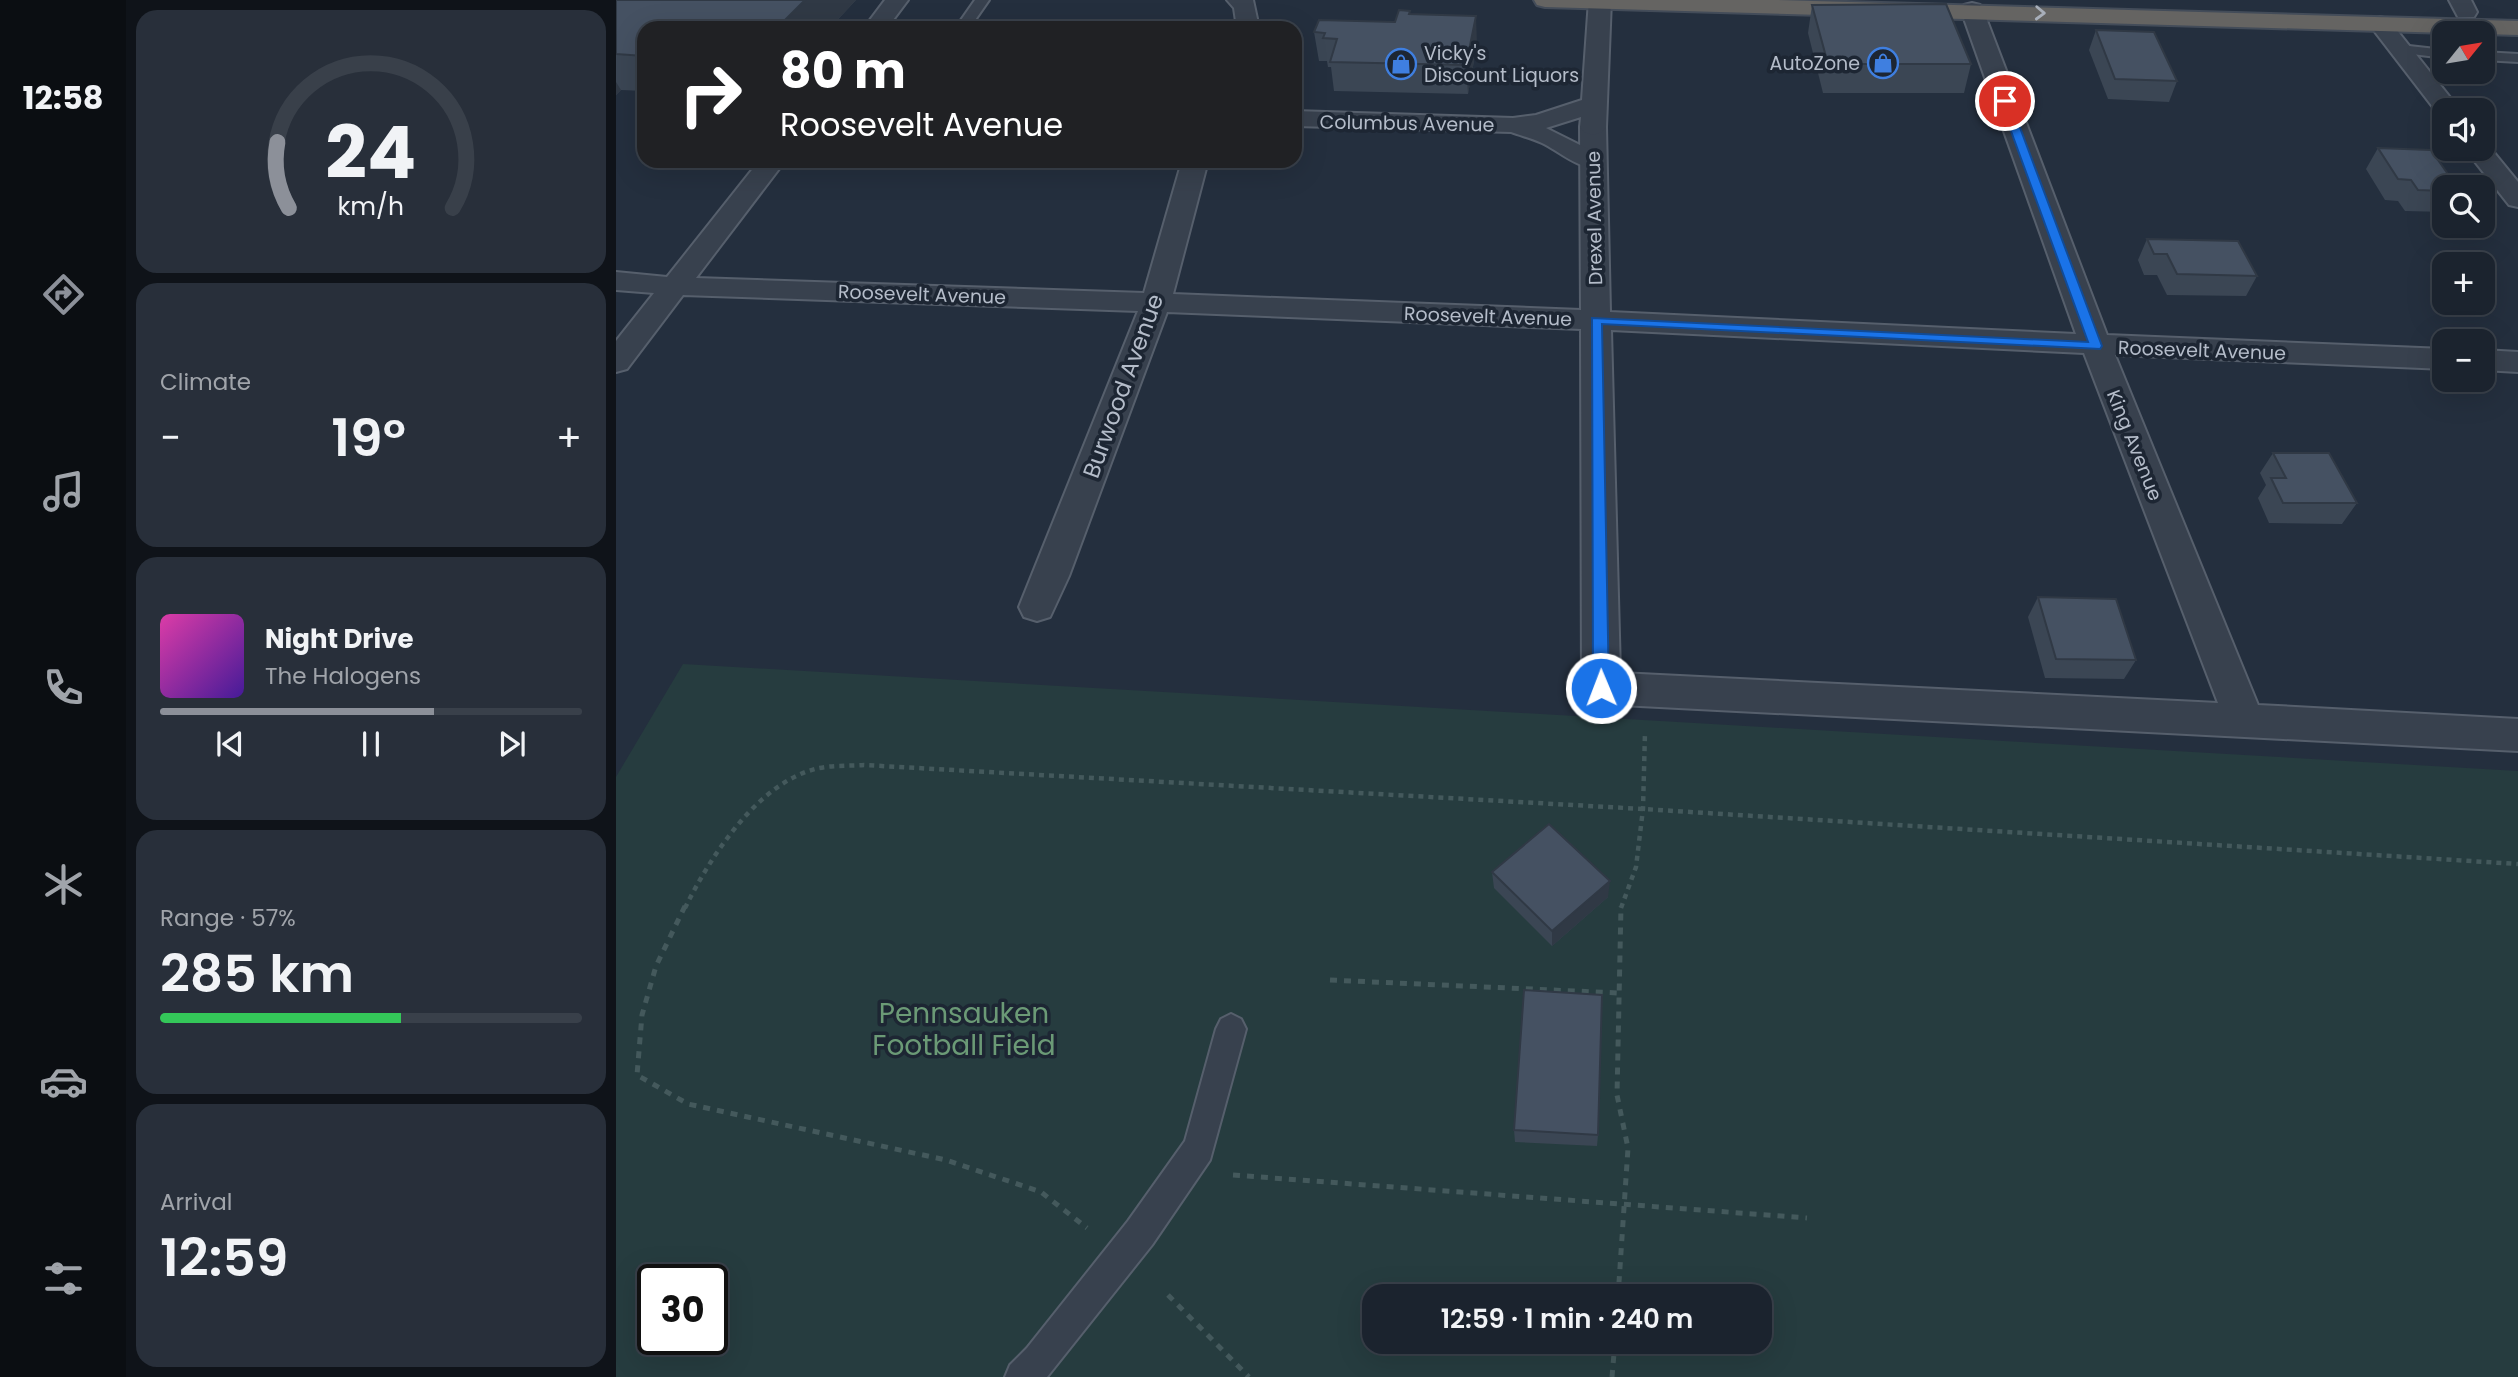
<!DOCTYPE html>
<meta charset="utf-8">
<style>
:root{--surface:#1b232e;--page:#282f3a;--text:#f1f3f6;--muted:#a0a4aa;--line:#39404a;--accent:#8c9099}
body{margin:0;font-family:Poppins,sans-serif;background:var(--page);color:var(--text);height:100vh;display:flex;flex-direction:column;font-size:26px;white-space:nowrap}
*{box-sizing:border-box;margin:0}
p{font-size:23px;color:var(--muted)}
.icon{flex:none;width:38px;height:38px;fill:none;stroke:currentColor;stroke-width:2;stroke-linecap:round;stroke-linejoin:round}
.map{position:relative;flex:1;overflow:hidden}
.details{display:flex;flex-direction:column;gap:10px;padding:10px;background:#0f1319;width:490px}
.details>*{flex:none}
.guide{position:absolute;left:21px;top:21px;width:665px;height:147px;border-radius:21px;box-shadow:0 7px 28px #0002,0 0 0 2px var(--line);background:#202124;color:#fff;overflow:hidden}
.needle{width:46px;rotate:60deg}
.tools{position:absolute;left:1816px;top:21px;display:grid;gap:14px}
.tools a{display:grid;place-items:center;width:63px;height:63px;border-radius:14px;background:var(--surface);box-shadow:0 7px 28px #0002,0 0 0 2px var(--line);font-size:35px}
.speed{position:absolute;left:21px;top:1264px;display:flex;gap:14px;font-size:35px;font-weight:700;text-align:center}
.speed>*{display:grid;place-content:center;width:91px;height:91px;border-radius:50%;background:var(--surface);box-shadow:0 7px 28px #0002,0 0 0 2px var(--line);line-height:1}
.speed .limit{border:4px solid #111;border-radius:10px;background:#fff;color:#111}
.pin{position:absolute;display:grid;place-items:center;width:60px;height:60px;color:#fff;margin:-30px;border:4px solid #fff;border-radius:50%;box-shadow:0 2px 7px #0007}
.me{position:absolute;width:77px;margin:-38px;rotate:359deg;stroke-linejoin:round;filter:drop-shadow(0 0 5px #0008)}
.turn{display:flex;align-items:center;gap:24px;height:147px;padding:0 28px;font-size:32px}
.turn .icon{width:91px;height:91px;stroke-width:2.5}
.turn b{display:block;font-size:49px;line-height:60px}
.big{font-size:52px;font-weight:600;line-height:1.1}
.details .tile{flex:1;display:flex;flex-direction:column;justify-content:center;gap:10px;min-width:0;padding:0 24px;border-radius:21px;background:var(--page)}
.details .dial{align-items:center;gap:0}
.dial svg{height:182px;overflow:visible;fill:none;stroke:var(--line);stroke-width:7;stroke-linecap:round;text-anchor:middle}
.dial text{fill:var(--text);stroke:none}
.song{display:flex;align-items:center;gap:21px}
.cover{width:84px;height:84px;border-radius:10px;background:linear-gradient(135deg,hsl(320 70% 55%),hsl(260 70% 35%))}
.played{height:7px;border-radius:4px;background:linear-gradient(90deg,var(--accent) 65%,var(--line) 65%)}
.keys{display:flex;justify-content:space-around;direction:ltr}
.heat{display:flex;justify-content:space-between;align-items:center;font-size:38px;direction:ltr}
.charge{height:10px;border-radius:5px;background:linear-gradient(90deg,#34c759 57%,var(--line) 0)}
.trip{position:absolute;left:746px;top:1284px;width:410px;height:70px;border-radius:21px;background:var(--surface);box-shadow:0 7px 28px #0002,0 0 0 2px var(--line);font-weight:600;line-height:70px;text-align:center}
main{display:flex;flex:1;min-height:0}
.menu{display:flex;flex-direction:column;width:126px;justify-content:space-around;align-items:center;background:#0b0e12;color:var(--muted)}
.menu .icon{width:49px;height:49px}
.menu .selected{color:var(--accent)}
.menu b{font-size:32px;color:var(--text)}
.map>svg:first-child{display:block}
.green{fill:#263c3f;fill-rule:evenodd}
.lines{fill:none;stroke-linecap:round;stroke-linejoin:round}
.service-casing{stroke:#565f6c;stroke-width:4}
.minor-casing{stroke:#565f6c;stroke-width:4}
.tertiary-casing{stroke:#565f6c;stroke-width:4}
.trunk-casing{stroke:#434c59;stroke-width:4}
.path-far1{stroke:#44595c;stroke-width:4.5;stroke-dasharray:5 5;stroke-linecap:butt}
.path{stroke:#44595c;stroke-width:5;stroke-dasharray:7 7;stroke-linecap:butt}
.service{fill:#38414e;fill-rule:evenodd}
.minor{fill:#38414e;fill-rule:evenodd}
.tertiary{fill:#38414e;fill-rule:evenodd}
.trunk{fill:#656462;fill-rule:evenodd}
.wall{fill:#3b4654}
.shaded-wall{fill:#303945}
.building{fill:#455162;stroke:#303945;stroke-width:2}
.oneway{stroke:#a8afba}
.route{fill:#1a73e8;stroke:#114b97;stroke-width:2}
.labels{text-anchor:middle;stroke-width:7;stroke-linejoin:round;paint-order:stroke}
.far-poi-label{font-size:19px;fill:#b4bcc9;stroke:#1d2633;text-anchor:start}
.far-street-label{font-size:19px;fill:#b4bcc9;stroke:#1d2633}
.street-label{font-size:23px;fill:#b4bcc9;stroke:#1d2633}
.near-park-label{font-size:28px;fill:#6b9a76;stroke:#1d2633}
</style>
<main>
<nav class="menu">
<b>12:58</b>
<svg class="icon selected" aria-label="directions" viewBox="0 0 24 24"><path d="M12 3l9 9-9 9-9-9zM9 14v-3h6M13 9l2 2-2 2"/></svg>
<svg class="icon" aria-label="music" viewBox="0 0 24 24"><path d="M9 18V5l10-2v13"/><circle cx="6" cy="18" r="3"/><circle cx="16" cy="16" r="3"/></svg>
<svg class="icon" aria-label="phone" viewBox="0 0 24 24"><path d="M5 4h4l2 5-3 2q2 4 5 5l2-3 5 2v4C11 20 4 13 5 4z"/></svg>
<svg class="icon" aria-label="climate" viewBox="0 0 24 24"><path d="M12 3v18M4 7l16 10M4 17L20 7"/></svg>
<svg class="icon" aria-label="car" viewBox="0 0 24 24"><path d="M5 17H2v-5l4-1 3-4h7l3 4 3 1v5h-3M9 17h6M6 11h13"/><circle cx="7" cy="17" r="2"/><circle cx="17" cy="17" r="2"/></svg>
<svg class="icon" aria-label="filters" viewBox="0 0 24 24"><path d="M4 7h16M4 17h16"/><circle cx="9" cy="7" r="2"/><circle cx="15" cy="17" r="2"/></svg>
</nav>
<section class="details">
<div class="tile dial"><svg viewBox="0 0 100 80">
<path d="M14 69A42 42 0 1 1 86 69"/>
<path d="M14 69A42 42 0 0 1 9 40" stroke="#8c9099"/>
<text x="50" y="56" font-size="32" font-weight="700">24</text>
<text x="50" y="72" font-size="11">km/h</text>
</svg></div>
<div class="tile"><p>Climate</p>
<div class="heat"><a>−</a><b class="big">19°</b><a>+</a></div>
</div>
<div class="tile">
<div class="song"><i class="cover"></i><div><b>Night Drive</b><p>The Halogens</p></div></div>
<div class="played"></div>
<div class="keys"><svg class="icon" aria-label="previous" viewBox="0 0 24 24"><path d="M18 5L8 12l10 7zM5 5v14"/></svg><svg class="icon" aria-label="pause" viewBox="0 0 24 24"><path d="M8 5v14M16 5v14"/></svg><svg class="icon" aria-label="next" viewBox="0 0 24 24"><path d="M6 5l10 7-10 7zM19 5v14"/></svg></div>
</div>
<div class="tile"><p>Range · 57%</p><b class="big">285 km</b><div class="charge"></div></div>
<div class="tile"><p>Arrival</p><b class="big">12:59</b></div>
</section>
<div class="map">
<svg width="1902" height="1377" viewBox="0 0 1902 1377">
<rect width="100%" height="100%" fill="#242f3e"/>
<path class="green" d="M67,664L1902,771V1377H0V777ZM37,1279H96V1339H37ZM758,1297H1143V1342H758Z"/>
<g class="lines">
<g class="service-casing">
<g id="service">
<polygon points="359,0 373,0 357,23 373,24 380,28 256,28 254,25 261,21 343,23"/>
<polygon points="1784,45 1829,50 1829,58 1779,52 1777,49"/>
<polygon points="1867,52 1902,54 1902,62 1867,60"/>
<polygon points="615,1014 625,1019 630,1029 594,1160 536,1245 435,1372 431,1377 389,1377 394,1365 411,1348 512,1221 569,1141 600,1029 605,1019"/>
</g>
</g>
<g class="minor-casing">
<g id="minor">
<polygon points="269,0 292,0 271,28 248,28"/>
<polygon points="1833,0 1855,0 1861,12 1858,17 1842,17"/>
<path d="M1356,3L1364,5L1367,10L1491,335L1829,349V369L1499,355L1642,705L1902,719V751L985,704L971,699L966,688L965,329L551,312L453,576L434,617L421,621L408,617L403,607L522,311L67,295L11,369L0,372V341L38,293L0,290V272L51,277L143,161H169L80,278L528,293L566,161H592L557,294L965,310L964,127L968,122L977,119L986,122L990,127L994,312L1460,334L1345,10L1348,5ZM995,330L1468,353L1602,703L1004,673Z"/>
<polygon points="1764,17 1772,19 1844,110 1829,110 1829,117 1823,115 1753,24 1756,19"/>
<polygon points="1867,143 1871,144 1902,182 1902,207 1893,205 1849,149 1867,149"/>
<polygon points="1867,350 1902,352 1902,372 1867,370"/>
</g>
</g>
<g class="tertiary-casing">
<g id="tertiary">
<polygon points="611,0 637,0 643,28 621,28 618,8"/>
<path d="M973,0H995L990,127L986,132L977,135L968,132L964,127L965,117L930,128L986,156L990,161L986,166C964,172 945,152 926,143C916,138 905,136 895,132L679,126V111L897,118L920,115L966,100Z"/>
</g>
</g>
<g class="trunk-casing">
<polygon id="trunk" points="918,0 1160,0 1902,21 1902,35 929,7 921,5"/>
</g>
<g class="path-far1">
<path d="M69,908C94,857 141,784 199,769C214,765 233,766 248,765L1027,809L1902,864"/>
<polyline points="1005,908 1020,867 1027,809 1029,732"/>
</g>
<g class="path">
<polyline points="69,906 40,966 26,1015 21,1075 72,1104 330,1160 425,1192 471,1228"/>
<polyline points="714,980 1003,993"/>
<polyline points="617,1175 1191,1218"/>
<polyline points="552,1295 633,1377"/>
<polyline points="1002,1297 1012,1148 1001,1095 1005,906"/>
<polyline points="996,1377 999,1342"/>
</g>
<use href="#service" class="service"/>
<use href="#minor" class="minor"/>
<use href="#tertiary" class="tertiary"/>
<use href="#trunk" class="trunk"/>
</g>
<g class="wall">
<polygon points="0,0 240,0 214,28 28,28 28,91 5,90 0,95"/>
<polygon points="1196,5 1355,64 1348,93 1207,93 1192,33"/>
<polygon points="794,11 794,14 861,44 852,94 718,91 715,67 712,67 711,61 703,61 698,32 779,22"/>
<polygon points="1480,30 1561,81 1553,102 1492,99 1473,50"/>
<polygon points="1762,148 1829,187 1829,212 1789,211 1782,201 1769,200 1750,169"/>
<polygon points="1531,239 1641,276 1630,296 1551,295 1541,275 1528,275 1522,260"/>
<polygon points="1657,453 1741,503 1726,524 1653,523 1642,498 1650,485 1644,473"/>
<polygon points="1422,597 1520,660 1508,679 1429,678 1412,617"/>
<polygon points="876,872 992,897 936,946 878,888"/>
<polygon points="898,1130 982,1135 981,1146 899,1142"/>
</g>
<g class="shaded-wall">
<polygon points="189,0 240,0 214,28 161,28"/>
<polygon points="860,16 861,44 852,94 850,65"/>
<polygon points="0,82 5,90 0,95"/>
<polygon points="994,881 992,897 936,946 936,931"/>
</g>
<g class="building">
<polygon points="0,0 189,0 161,28 28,28 28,56 0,54"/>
<polygon points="1330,4 1355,64 1212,64 1196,5"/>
<polygon points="783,10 794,11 793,14 860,16 850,65 714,62 721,39 707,38 709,33 698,32 703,20 779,22"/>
<polygon points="1480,30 1538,32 1561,81 1499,79"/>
<polygon points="1762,148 1815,150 1841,187 1829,187 1829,191 1802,190 1795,180 1782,179"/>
<polygon points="1531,239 1622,241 1641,276 1561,274 1551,254 1538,254"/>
<polygon points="1657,453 1713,453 1741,503 1667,503 1655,478 1670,478"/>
<polygon points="1422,597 1500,599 1520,660 1440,659"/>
<polygon points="933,824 994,881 936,931 876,872"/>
<polygon points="908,990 986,995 982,1135 898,1130"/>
</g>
<defs><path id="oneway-chevron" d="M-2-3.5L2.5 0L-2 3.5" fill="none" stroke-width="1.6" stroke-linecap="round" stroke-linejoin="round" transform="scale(1.75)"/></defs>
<use class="oneway" href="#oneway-chevron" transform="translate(1424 13) rotate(2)"/>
<polygon class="route" points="1386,99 1394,101 1486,346 1484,349 986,324 993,688 985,695 979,693 977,688 976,318 1472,342 1384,101"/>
<defs>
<g id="shop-ring" transform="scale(1.575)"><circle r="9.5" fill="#1d2633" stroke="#3f7fe0" stroke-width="1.5"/><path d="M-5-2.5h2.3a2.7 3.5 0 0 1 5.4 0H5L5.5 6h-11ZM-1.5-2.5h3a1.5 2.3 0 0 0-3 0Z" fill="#3f7fe0"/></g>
</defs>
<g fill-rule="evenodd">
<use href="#shop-ring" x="1267" y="63"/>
<use href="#shop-ring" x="785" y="64"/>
</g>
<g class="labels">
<g class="far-poi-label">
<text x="808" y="60">Vicky's<tspan x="808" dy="22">Discount Liquors</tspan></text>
<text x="1244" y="70" text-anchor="end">AutoZone</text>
</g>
<g class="far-street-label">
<text transform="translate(791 123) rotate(1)" y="7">Columbus Avenue</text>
<text transform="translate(978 218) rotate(-91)" y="7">Drexel Avenue</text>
<text transform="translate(306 294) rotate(2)" y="7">Roosevelt Avenue</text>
<text transform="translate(872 316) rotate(2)" y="7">Roosevelt Avenue</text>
<text transform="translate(1586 350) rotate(2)" y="7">Roosevelt Avenue</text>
<text transform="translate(1519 445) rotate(68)" y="7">King Avenue</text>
</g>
<g class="street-label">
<text transform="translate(507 386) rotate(-70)" y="8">Burwood Avenue</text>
</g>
<g class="near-park-label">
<text x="348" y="1023">Pennsauken<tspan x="348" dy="32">Football Field</tspan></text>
</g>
</g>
</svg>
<div class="tools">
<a><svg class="needle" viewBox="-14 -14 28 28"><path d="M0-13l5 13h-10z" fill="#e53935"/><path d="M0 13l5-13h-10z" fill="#a0a4aa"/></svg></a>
<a><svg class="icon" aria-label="sound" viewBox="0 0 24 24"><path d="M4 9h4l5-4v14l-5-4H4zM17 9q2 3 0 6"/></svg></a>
<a><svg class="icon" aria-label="search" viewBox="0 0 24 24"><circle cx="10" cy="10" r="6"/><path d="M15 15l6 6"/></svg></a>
<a>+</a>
<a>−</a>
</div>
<div class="speed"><div class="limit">30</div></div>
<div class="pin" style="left:1389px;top:101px;background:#d93025"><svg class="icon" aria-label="arrive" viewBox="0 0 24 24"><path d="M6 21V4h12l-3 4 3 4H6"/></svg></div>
<svg class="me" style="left:985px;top:688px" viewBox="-20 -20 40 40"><circle r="17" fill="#1a73e8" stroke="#fff" stroke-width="3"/><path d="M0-11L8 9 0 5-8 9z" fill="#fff"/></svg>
<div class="trip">12:59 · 1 min · 240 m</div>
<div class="guide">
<div class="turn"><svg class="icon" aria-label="right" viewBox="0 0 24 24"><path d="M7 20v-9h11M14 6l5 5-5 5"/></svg><div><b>80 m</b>Roosevelt Avenue</div></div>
</div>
</div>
</main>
